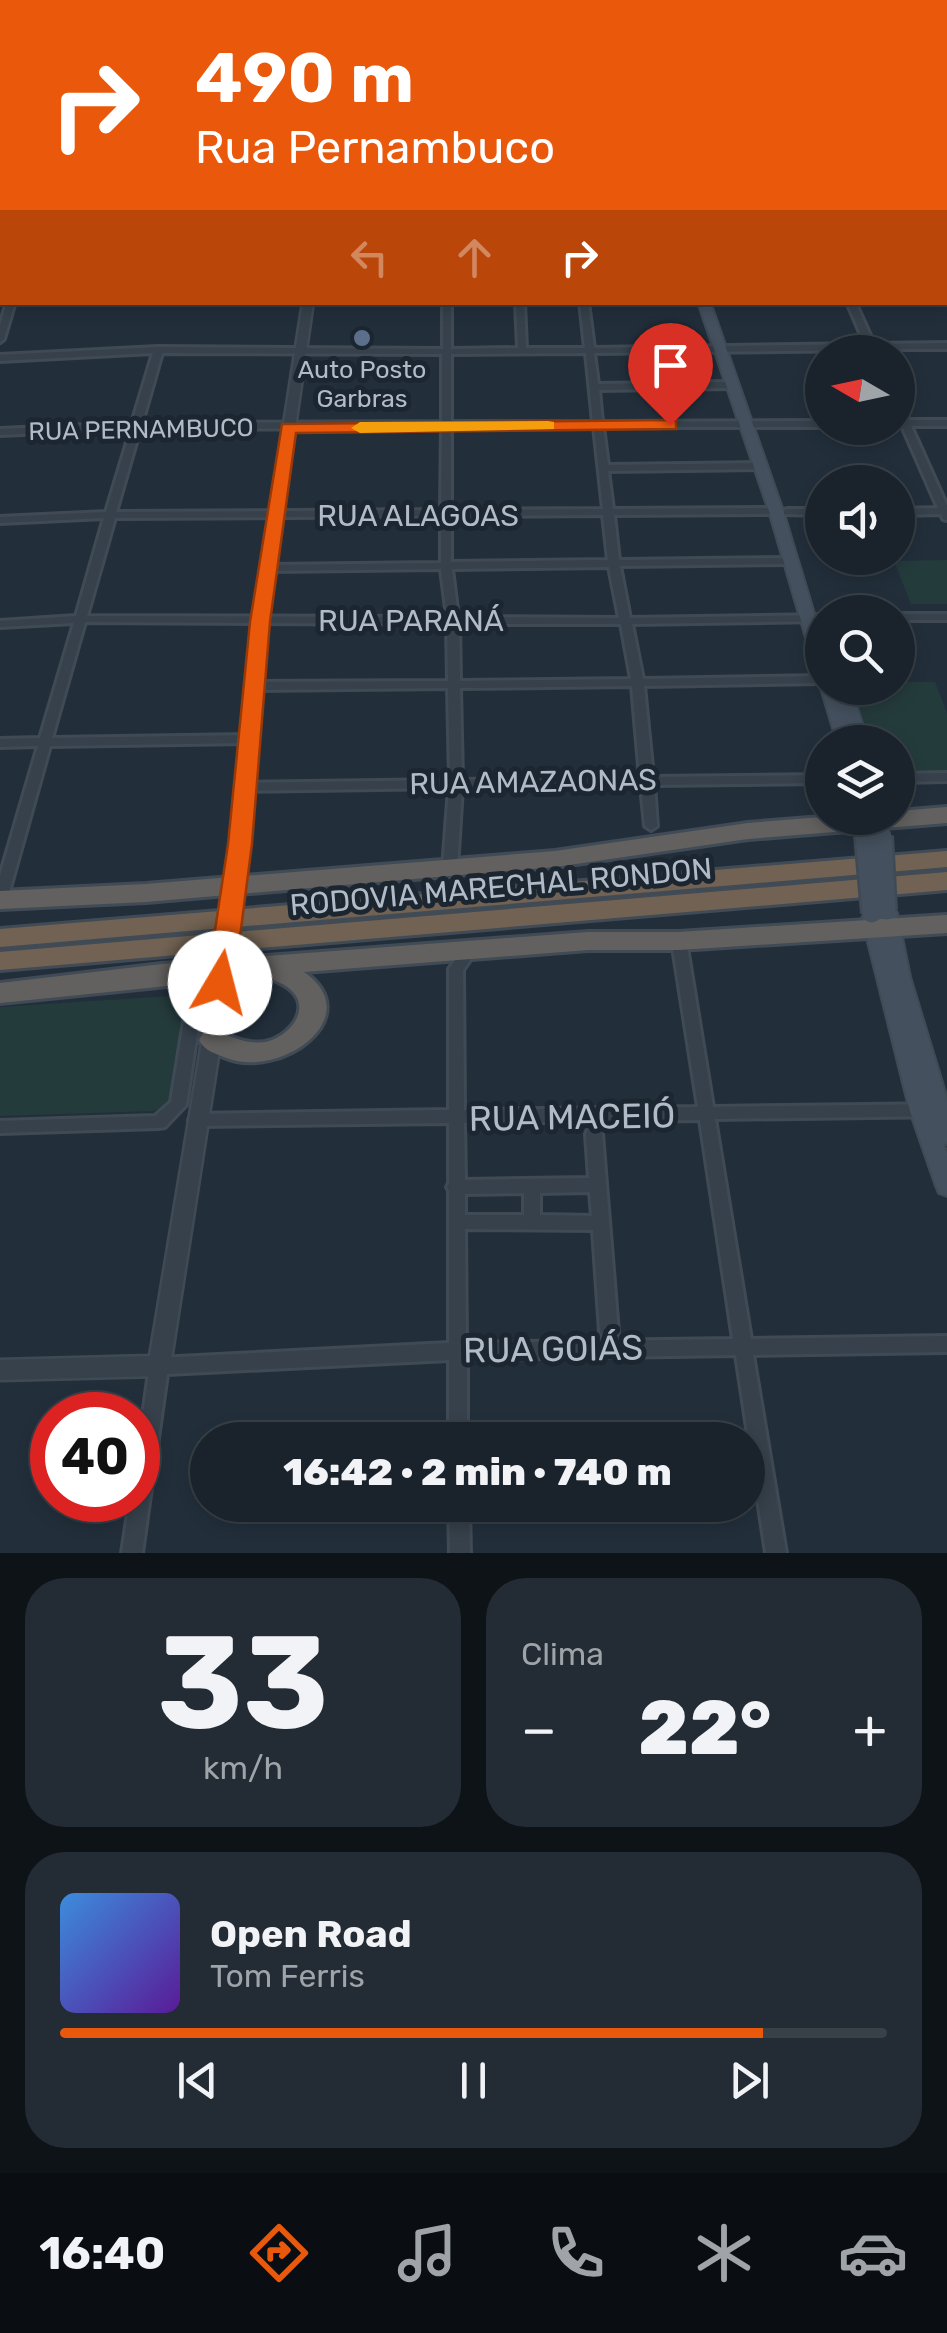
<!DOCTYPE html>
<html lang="pt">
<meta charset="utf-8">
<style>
:root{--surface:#1a232c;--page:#232b34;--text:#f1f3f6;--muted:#9fa4a9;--line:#384048;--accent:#ea580c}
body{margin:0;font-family:Rubik,sans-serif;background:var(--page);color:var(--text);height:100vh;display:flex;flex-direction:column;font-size:38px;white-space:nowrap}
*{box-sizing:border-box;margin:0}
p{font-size:32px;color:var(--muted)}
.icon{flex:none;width:55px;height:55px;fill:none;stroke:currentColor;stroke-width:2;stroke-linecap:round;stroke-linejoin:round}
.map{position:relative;height:1553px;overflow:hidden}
.side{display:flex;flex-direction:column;gap:25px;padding:25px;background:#0e1318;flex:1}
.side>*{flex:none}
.top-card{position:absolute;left:0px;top:0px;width:948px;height:305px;box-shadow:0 5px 15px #0003,0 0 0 2px var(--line);background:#ea580c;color:#fff;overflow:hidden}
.needle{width:65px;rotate:279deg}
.controls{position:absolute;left:805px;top:335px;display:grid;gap:20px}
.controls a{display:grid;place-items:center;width:110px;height:110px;border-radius:50%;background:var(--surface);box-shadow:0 5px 15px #0003,0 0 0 2px var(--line);font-size:50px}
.speed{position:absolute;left:30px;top:1392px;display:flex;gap:20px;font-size:50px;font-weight:700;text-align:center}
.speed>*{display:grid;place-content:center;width:130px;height:130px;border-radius:50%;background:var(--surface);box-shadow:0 5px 15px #0003,0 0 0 2px var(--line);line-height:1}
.speed .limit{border:15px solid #d22;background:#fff;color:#111}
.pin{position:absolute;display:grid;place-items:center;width:85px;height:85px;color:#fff;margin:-102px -42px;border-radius:50% 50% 50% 0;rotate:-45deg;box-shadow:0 0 10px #0007}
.pin .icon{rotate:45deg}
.me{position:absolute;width:110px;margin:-55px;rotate:8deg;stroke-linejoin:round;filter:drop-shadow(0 0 8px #0008)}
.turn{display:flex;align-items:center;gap:35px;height:210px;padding:0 30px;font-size:45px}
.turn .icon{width:130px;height:130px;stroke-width:2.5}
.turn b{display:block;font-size:70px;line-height:85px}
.lanes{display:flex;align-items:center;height:95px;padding:0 30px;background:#0003;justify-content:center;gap:50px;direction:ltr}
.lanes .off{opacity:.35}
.big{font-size:75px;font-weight:800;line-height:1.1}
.side .card{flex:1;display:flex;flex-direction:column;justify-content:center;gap:15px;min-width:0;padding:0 35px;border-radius:40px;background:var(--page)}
.side .dial{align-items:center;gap:0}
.dial b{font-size:130px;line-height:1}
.song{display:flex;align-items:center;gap:30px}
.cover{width:120px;height:120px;border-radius:15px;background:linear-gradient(135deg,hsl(210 70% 55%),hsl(270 70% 35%))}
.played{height:10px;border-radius:5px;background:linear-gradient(90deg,var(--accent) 85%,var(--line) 85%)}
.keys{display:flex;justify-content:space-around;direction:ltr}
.heat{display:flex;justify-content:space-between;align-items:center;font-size:55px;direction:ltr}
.side .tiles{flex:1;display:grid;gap:25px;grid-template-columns:1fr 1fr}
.card:last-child{grid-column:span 2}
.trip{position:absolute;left:190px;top:1422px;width:575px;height:100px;border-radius:50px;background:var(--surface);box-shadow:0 5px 15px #0003,0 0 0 2px var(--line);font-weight:800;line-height:100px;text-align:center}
.menu{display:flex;height:160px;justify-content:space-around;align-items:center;background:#0a0e12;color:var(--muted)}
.menu .icon{width:70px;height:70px}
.menu .on{color:var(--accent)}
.menu b{font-size:45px;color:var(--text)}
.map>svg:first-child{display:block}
.green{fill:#243b3c}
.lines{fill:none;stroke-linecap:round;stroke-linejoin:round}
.minor-casing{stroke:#3f4a54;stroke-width:6}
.tertiary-casing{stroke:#3f4a54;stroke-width:5}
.secondary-casing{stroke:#3f4a54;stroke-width:4}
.trunk-casing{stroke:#414b56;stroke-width:6}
.motorway-casing{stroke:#414b56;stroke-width:6}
.minor{fill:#36414b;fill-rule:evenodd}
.tertiary{fill:#36414b;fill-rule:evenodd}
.secondary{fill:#44505e;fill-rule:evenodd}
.trunk{fill:#62615f;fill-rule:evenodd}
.motorway{fill:#716253;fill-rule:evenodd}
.tertiary-bridge-casing{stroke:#3f4a54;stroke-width:21;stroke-linecap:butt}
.secondary-bridge-casing{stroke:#3f4a54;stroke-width:24;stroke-linecap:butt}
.tertiary-bridge{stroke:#36414b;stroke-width:16}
.secondary-bridge{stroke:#44505e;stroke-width:19}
.route{fill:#ea580c;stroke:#983908;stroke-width:2.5}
.slow{fill:#f59e0b}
.service-dot{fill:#5c6f8a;stroke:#1b2630;stroke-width:4}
.labels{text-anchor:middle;stroke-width:10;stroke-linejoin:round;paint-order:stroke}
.far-poi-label{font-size:25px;fill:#b1bbc7;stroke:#1b2630}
.far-street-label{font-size:25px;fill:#b1bbc7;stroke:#1b2630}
.street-label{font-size:30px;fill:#b1bbc7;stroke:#1b2630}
.near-street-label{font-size:35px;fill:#b1bbc7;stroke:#1b2630}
</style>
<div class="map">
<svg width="947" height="1553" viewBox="0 0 947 1553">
<rect width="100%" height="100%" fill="#222f3b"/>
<g class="green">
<polygon points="947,560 947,604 911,604 894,561"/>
<polygon points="898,682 935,682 947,713 947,771 898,772 898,742 870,742 854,688 898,688"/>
<polygon points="187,995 171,1103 154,1111 0,1116 0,1007"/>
</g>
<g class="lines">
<g class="minor-casing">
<g id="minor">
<polygon points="295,0 301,0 299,2 295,2"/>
<polygon points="531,0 537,0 538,2 533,2"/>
<rect x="0" y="69" width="2" height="4"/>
<rect x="945" y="70" width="2" height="4"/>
<polygon points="945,87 947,88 947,92 945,91"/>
<rect x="945" y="97" width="2" height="4"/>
<rect x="0" y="103" width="2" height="4"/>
<rect x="945" y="150" width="2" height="4"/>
<rect x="0" y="184" width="2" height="4"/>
<rect x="945" y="184" width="2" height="5"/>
<rect x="0" y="209" width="2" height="4"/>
<rect x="0" y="234" width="2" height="4"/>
<rect x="0" y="261" width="2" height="4"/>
<rect x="0" y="290" width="2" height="5"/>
<rect x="945" y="294" width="2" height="8"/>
<polygon points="7,302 15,302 4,339 0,342 0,325"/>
<path d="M443,302H451V349L518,348L516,302H524L526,348H585L580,302H588L594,348L865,344L847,302H855L874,344L947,343V349H876L872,352L867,350L594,353L598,384L731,382L735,385L731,388L599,390L602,422L822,421V427H603L608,465L761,463L766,466L761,469L608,471L613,509L776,508L781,511L776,514L614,515L619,560L791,558L796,561L791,564L620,566L630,618L822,615V621L632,624L643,679L822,676V683L644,686L653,777L822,775V783L654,785L657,826L651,830L645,826L641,786L462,788L457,868L455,871H445L443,868L449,788L244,791L238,787L244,783L450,780L448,688L253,690L247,686L253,682L448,681L447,624L85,622L52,738L248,735L254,739L248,743L50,746L7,899L5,902L0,904V876L38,746L0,747V739L40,738L74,623L0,627V621L76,616L104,518L0,523V517L106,512L131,429L0,435V429L132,423L153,353L0,361V355L158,347L443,349ZM162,353L442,354V422L142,423ZM586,353L593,422H451V354ZM594,427L603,509L451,510V428ZM442,428L441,510L116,512L140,429ZM603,515L608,560L451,562V516ZM441,516V563L269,565L264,568L269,571L441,569L447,617L87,616L115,518ZM609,567L619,618L458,617L452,569ZM459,624H621L631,679L460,681ZM632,686L640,777L462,780L460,688Z"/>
<polygon points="898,404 903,407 909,420 947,420 947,426 911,426 947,506 947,520 943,519 941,514 898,515 898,509 938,508 902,426 898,425 899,420"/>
<polygon points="788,509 822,509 822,515 784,514 784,510"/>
<rect x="898" y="614" width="49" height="6"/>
<polygon points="947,773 947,781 898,782 898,774"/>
<path d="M679,936L684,937L686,941L713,1107L947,1104V1116L715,1119L751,1339L947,1336V1352L753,1355L786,1553H766L736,1355L467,1359V1440H449V1360L167,1374L142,1553H122L130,1500H138V1450L150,1366L153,1360L159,1358L449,1343V1191L447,1187L449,1183V1123L197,1126L191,1125L189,1120L191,1115L197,1114L449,1110V969L465,946H475L477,950L463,970L464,1110L698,1107L672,941L674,937ZM700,1120L733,1339L466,1343L465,1229L593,1230L600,1332L603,1338L609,1340L615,1338L618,1332L602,1134L600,1129L594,1127L588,1129L586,1134L589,1178L465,1180L464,1123ZM590,1192L592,1216L540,1215V1193ZM524,1193V1215H465V1194Z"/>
<path d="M180,973C197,978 204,981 202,1000L186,1105L165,1127L159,1128L0,1133V1121L155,1116L171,1102L189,990L175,982L173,978L175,974Z"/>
<polygon points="449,1505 469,1505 470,1553 450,1553"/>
</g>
</g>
<g class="tertiary-casing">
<g id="tertiary">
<rect x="350" y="0" width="6" height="2"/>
<polygon points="303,302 313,302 267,622 248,844 240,849 232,844 253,622"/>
<polygon points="215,1011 221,1013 224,1018 170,1366 167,1373 159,1376 0,1380 0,1360 150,1356 206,1018 209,1013"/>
</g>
</g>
<g class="secondary-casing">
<g id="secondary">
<rect x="945" y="253" width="2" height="6"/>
<polygon points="698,302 710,302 783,511 822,640 822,670 814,665 769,511"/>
<polygon points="822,685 851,688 868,742 837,742 821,688"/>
<polygon points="887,906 894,908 897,913 910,977 947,1099 947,1144 943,1143 947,1154 947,1196 939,1193 936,1186 910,1111 862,918 865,913 878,913 880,908"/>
</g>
</g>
<g class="trunk-casing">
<g id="trunk">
<polygon points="947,807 947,823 748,839 555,867 146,902 0,909 0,891 146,884 555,851 748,823 822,817 898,818 898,811"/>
<path d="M947,915V933L679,950H588L304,972C369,1017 279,1081 224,1057C213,1053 204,1050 199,1040L203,1033L212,1030C230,1035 245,1045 265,1042C287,1038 312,1011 292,991C286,984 273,980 265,976L0,1003V983L162,964L588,932H679Z"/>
</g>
</g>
<g class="motorway-casing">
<g id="motorway">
<polygon points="947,851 947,867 0,947 0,929"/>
<polygon points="947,872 947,890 0,970 0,952"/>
</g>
</g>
<use href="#minor" class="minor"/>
<use href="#tertiary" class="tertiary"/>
<use href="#secondary" class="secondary"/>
<use href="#trunk" class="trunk"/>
<use href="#motorway" class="motorway"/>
<g class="tertiary-bridge-casing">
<polyline id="tertiary-bridge" points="215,1018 240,844"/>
</g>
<g class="secondary-bridge-casing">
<g id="secondary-bridge">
<polyline points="865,836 872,913"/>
<polyline points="882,836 886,910"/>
</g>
</g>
<use href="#tertiary-bridge" class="tertiary-bridge"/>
<use href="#secondary-bridge" class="secondary-bridge"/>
</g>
<polygon class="route" points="670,420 676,421 676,429 296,433 270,622 252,844 234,983 230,990 211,990 207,983 228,844 250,622 282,424"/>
<polygon class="slow" points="548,421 554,422 554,429 360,433 351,428 360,422"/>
<circle class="service-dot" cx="362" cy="338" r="10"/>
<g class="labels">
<g class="far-poi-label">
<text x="362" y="378">Auto Posto<tspan x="362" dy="29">Garbras</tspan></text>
</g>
<g class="far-street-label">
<text transform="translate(141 429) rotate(-1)" y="9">RUA PERNAMBUCO</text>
</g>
<g class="street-label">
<text x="418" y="526">RUA ALAGOAS</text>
<text x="411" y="631">RUA PARANÁ</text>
<text transform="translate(533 782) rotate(-1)" y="10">RUA AMAZAONAS</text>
<text transform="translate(501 887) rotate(-5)" y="10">RODOVIA MARECHAL RONDON</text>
</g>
<g class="near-street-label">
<text transform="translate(572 1117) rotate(-1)" y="12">RUA MACEIÓ</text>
<text transform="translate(553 1349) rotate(-1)" y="12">RUA GOIÁS</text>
</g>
</g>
</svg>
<div class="controls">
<a><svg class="needle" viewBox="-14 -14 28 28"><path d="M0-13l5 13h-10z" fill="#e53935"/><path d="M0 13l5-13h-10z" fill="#9fa4a9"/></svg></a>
<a><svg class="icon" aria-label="sound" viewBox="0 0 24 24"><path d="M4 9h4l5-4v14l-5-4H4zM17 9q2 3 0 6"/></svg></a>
<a><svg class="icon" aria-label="search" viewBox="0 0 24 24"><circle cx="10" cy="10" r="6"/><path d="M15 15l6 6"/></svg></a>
<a><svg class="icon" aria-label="layers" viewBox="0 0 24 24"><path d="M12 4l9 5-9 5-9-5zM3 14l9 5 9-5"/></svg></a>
</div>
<div class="speed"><div class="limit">40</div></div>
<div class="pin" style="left:670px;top:425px;background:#d93025"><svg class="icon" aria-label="arrive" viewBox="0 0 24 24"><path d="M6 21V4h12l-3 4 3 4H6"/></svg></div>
<svg class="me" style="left:220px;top:983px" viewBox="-20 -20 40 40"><circle r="19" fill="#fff"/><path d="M0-13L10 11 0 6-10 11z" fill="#ea580c"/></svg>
<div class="trip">16:42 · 2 min · 740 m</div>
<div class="top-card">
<div class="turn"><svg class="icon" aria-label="right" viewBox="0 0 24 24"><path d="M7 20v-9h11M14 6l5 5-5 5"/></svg><div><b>490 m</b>Rua Pernambuco</div></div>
<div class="lanes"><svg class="icon off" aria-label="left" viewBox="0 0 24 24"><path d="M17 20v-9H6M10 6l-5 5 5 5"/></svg><svg class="icon off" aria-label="ahead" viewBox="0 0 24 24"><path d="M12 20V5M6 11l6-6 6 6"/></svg><svg class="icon" aria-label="right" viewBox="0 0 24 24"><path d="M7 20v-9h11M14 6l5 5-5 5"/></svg></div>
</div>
</div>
<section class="side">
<div class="tiles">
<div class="card dial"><b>33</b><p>km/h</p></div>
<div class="card"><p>Clima</p>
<div class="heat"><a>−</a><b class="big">22°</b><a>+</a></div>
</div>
<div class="card">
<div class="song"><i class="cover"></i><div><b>Open Road</b><p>Tom Ferris</p></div></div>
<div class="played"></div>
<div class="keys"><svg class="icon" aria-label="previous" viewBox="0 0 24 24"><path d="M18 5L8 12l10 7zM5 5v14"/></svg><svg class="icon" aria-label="pause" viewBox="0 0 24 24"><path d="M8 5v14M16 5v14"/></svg><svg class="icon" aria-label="next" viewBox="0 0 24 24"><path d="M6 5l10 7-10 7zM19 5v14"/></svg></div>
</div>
</div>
</section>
<nav class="menu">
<b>16:40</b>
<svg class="icon on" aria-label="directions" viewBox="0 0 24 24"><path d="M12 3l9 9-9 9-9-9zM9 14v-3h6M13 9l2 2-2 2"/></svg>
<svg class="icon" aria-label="music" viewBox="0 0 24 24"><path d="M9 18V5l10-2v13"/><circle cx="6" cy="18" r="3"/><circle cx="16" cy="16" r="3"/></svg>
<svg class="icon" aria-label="phone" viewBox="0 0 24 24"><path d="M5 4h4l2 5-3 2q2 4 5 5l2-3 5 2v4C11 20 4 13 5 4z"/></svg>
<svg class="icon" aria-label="climate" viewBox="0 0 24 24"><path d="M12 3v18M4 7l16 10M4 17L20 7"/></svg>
<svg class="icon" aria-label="car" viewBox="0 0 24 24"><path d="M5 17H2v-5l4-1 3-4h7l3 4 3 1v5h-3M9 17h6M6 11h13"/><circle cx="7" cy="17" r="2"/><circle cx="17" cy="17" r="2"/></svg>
</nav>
